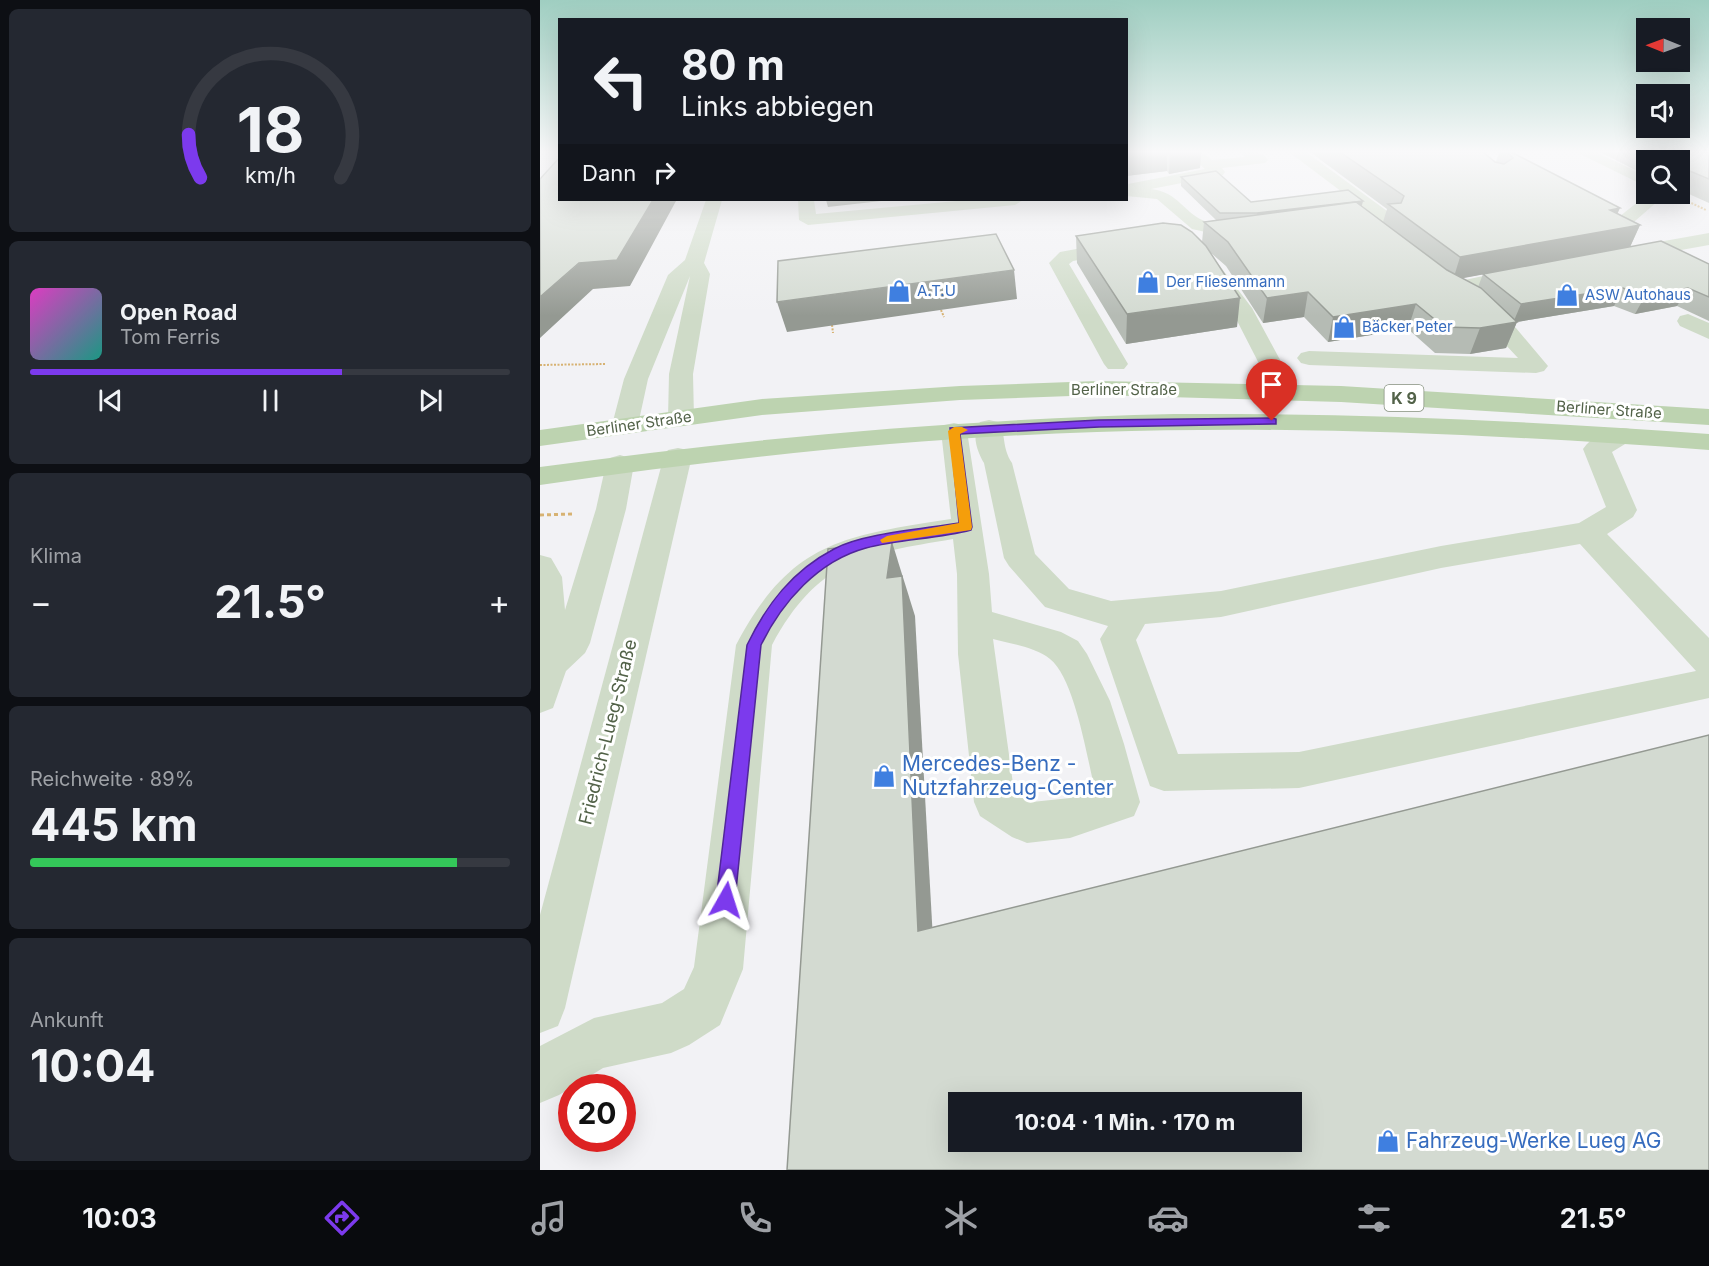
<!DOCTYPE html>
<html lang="de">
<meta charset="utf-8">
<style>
:root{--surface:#171b24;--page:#242831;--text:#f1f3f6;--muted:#9ea1a6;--line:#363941;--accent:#7c3aed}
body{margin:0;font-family:Inter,sans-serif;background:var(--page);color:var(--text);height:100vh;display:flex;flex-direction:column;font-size:22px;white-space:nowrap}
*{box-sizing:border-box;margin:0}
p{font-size:20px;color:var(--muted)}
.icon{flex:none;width:33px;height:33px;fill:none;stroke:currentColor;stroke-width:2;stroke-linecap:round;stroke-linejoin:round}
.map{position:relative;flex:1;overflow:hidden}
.details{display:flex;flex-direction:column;gap:9px;padding:9px;background:#0d0f14;width:540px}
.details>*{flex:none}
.top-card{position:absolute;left:18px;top:18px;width:570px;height:183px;border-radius:0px;box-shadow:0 6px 24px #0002;background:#171b24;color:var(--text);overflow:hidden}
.needle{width:39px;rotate:271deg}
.tools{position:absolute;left:1096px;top:18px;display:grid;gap:12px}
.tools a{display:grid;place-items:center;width:54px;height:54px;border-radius:0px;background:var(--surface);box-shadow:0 6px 24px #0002;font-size:30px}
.speed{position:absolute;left:18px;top:1074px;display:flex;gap:12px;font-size:30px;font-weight:700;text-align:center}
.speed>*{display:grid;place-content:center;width:78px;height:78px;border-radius:50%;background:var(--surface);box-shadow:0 6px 24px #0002;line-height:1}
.speed .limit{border:9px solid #d22;background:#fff;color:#111}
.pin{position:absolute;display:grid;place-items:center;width:51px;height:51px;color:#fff;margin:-62px -26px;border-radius:50% 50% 50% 0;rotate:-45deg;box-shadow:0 0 6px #0007}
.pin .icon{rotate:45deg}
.me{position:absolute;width:66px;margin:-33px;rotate:6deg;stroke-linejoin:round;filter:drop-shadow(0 0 4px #0008)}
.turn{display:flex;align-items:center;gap:21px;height:126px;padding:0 24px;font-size:27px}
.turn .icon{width:78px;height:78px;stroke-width:2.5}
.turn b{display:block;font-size:42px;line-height:51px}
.then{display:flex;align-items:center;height:57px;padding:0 24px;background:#0003;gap:12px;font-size:22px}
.big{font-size:45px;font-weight:700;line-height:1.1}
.details .card{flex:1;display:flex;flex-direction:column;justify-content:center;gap:9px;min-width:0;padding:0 21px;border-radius:9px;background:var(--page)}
.details .dial{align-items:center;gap:0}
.dial svg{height:156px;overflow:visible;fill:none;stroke:var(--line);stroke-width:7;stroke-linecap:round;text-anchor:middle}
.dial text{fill:var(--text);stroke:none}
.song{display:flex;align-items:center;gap:18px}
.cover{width:72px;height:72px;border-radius:9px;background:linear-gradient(135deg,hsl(310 70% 55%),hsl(170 70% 35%))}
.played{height:6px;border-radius:3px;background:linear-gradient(90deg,var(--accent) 65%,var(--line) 65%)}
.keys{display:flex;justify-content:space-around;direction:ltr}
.heat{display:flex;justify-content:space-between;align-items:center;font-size:33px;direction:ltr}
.charge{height:9px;border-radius:4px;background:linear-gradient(90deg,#34c759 89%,var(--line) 0)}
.trip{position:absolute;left:408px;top:1092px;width:354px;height:60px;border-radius:0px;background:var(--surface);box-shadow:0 6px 24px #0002;font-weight:700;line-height:60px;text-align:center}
.tabs{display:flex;height:96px;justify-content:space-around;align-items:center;background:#090b0e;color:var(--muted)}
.tabs .icon{width:42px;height:42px}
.tabs .current{color:var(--accent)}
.tabs b{font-size:27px;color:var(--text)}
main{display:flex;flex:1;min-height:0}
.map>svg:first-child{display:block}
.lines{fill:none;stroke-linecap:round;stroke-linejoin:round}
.path-far1{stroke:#d7b272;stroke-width:2;stroke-dasharray:2 1.5;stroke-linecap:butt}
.path{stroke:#d7b272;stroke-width:3;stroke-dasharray:4 3;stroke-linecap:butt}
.minor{fill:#cfdbc8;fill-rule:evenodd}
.major{fill:#bdd3b0;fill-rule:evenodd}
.wall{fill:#b5bbb4}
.shaded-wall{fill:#949992}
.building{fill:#d3dad1;stroke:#949992;stroke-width:1.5;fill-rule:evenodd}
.route{fill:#7c3aed;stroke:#51269a;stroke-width:1.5}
.slow{fill:#f59e0b}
.labels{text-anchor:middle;stroke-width:6;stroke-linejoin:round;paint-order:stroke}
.far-shop-label{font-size:15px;fill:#366cbe;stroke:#fff;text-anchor:start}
.far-street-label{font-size:15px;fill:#526248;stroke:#fff}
.shield{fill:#fff;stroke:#86917f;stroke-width:1.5}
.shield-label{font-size:16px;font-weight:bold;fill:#526248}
.street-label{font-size:18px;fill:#526248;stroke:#fff}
.near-shop-label{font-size:21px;fill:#366cbe;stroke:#fff;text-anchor:start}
</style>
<main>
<section class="details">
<div class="card dial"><svg viewBox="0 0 100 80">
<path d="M14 69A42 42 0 1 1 86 69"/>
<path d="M14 69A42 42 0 0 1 8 47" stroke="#7c3aed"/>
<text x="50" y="56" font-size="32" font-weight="700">18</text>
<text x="50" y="72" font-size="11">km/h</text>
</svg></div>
<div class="card">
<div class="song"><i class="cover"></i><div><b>Open Road</b><p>Tom Ferris</p></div></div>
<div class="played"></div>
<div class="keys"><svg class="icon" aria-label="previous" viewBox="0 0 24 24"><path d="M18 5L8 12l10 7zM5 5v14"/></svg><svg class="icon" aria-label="pause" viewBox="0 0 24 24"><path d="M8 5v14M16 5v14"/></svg><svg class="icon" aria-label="next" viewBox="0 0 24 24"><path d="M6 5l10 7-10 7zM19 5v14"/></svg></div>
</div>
<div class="card"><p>Klima</p>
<div class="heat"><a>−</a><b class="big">21.5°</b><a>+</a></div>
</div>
<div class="card"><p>Reichweite · 89%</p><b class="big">445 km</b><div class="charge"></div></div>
<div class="card"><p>Ankunft</p><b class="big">10:04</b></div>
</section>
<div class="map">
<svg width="1169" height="1170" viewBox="0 0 1169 1170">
<rect width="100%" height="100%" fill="#f2f2f5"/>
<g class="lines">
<g class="path-far1">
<polyline points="1145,200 1166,210"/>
<polyline points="401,310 404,317"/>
<polyline points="292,325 293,333"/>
<polyline points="0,365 65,364"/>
</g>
<polyline class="path" points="0,515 32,514"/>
<g class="minor">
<path d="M646,152H662L672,160L705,157L701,152C711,152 721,150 728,160L725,163L682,168L685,172L683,175L611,189C639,192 644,214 667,222C683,227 698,222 713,226L716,230L713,234L688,237L652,229L617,199L586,196L588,184L665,169Z"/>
<polygon points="749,152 766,152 891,243 889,247 875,247"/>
<polygon points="1036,152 1055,152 1107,176 1107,187"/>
<polygon points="1108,194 1126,194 1087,228 1075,228 1072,224 1075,220"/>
<polygon points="166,200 182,200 164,263 170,274 153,374 154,418 150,424 141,426 132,424 128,418 129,374 150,276 108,379 98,425 94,431 85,433 76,431 72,425 84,379 128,275 145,260"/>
<polygon points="258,200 274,200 276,214 427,200 483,200 475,205 268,225 259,220"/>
<polygon points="1169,233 1169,245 1085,260 1075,254 1085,248"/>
<polygon points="580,241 589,247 587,251 533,261 529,264 588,364 584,369 568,369 564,364 509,263 520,252"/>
<polygon points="672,263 679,265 712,308 758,393 755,398 746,400 737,398 734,393 691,309 662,269 665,265"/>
<polygon points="985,267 992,269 995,273 992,277 930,291 976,328 1008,366 1004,371 996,373 769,365 761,363 757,358 761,353 769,351 978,358 950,328 903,288 906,284"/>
<polygon points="1148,314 1169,323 1169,339 1140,326 1137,321 1140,316"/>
<path d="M449,420L458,422C467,435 461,446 472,463L495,554L529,589L571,601L681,591L901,546L1039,523L1066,507L1043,449C1053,435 1074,425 1090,429L1094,435L1090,441L1072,452L1097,510L1093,517L1067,534L1169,638V698L759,788L624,791L610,786L560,639L568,626L505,607L469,566L464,558L444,463C437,451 431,435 440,422ZM1040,544L1156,671L759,752L638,754L596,640L605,624L681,617L901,568Z"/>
<path d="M414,423L423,425L427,431L449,574L452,612L521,632L538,641L547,654L570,701L584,744L600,802L594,816L530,838L487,843L472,837L440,816L434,802L418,654L417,574L413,539C323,554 278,560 232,645L203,969L180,1025L149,1045L131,1053L63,1068L19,1095L0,1103V1046L54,1018L122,1003L144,989L154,967L196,645C251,541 303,536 411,519L401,431L405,425ZM453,639C471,644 495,647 510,659C535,679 547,758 555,790L530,798L492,802L474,791Z"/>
<polygon points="138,448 148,450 152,456 25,1008 18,1026 0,1033 0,915 124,456 128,450"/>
<polygon points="80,455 90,458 94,464 86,509 50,643 45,653 26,671 13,708 0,713 0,555 11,558 22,577 25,610 56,509 66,464 70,458"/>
</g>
<g class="major">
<polygon points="558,381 801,386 1169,409 1169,425 801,402 558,395 420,400 222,415 0,446 0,430 222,399 420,386"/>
<path d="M634,414C812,413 991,421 1169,434V450C965,435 761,425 557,432C370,438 185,458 0,485V467C211,438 421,419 634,414Z"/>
</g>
</g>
<g class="wall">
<polygon points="586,152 661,152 660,168 629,174 627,171 586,176"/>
<polygon points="770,152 943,152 956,162 959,152 971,152 1077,213 1100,225 1090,247 922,278 938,287 943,274 1169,264 1169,321 1137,306 1095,314 1074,306 977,322 966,348 930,354 895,353 868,329 788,342 764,317 723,323 686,266 671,253 697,327 586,344 537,263 536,236 662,242 664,222 676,220 641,186 641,177 711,202 823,201 821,206 843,222 847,209"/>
<polygon points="1060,152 1169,152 1169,203 1140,190 1140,160 1107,160 1107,176"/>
</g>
<g class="shaded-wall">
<polygon points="586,152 627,152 627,171 586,176"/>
<polygon points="630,152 661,152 660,168 629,174"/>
<polygon points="113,200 135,200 136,201 90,286 53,289 0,338 0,297"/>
<polygon points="286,200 350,200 288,207"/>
<polygon points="369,200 386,200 369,201"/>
<polygon points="823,201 821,209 716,222 717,213"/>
<polygon points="1080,208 1070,230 1070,210"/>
<polygon points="1100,225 1090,247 913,280 920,257"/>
<polygon points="474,270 477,299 247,332 237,302"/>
<polygon points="1083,288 1074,306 977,322 966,348 930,354 940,328 973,323 981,304"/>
<polygon points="1148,288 1137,306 1095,314 1105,296"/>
<polygon points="768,292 764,317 723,323 727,298"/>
<polygon points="700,298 697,327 586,344 587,314"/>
<polygon points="876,304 868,329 788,342 793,317"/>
<polygon points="352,542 375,616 394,958 378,931 347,578"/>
</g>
<g class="building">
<polygon points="800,152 943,152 955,162 964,164 973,158 967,152 971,152 1080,208 1070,210 1100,225 920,257 848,204 861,203 864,196"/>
<polygon points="1105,152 1169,152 1169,179 1140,167 1140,160 1123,160"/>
<polygon points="20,157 20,200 113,200 77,260 39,263 0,297 0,179"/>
<polygon points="676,171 711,202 808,190 823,201 717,213 680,213 641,177"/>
<polygon points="816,202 907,270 941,288 977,322 940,328 904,327 876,304 793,317 768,292 727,298 688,242 664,222"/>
<polygon points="623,223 641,225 652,232 666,246 700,298 587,314 536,236"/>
<polygon points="456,234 474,270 237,302 238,261"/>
<polygon points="1121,241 1169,264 1169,297 1148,288 1105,296 1083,288 981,304 943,274"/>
<path d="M352,542L347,578L362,576L378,931L1169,735V1170H247L288,549ZM418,1102H752V1142H418Z"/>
</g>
<linearGradient id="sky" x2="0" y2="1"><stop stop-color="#9fcec1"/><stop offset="0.48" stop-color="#f9f9fa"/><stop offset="1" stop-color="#f9f9fa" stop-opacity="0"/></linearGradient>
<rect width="1169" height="316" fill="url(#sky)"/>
<path class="route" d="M732,418L736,419V424L559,427L420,434L432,527L431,530C397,539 360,539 326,548C278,561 242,602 221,645L195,900L192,906L186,909L179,906L176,900L207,645C227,604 252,571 294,549C324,533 384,529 419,523L410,428L559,420Z"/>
<polygon class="slow" points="414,427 422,427 428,430 420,434 432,527 431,530 342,543 340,540 347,536 419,523 408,431"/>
<defs>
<g id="shop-bare" transform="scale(1.8)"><path d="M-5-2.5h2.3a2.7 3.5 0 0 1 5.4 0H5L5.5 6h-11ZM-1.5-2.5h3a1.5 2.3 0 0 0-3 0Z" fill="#3f7fe0" stroke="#fff" stroke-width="2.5" paint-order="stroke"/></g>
</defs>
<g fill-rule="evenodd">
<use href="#shop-bare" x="608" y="282"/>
<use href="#shop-bare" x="359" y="291"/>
<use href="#shop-bare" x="1027" y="295"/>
<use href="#shop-bare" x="804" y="327"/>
<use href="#shop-bare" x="344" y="776"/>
<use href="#shop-bare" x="848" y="1141"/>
</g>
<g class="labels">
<g class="far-shop-label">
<text x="626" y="287">Der Fliesenmann</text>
<text x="377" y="296">A.T.U</text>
<text x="1045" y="300">ASW Autohaus</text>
<text x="822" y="332">Bäcker Peter</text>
</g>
<g class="far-street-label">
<text x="584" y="395">Berliner Straße</text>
<text transform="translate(1069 410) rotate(4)" y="5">Berliner Straße</text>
<text transform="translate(99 424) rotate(-8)" y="5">Berliner Straße</text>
</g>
<rect class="shield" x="844.5" y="385" width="39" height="26" rx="4.5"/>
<g class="shield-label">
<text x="864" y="404">K 9</text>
</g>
<g class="street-label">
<text transform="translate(68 732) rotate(-76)" y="6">Friedrich-Lueg-Straße</text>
</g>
<g class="near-shop-label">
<text x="362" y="771">Mercedes-Benz -<tspan x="362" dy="24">Nutzfahrzeug-Center</tspan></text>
<text x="866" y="1148">Fahrzeug-Werke Lueg AG</text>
</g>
</g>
</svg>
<div class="tools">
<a><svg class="needle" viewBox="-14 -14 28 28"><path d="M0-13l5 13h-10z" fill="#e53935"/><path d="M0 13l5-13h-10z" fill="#9ea1a6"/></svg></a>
<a><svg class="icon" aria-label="sound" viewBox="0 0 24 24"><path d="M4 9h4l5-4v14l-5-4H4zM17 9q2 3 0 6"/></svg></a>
<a><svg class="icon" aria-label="search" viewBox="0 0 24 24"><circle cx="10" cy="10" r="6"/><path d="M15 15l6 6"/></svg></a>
</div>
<div class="speed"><div class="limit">20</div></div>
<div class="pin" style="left:732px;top:421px;background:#d93025"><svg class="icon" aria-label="arrive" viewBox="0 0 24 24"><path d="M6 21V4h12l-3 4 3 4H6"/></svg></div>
<svg class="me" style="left:186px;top:900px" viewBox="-20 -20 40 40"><path d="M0-17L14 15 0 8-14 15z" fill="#7c3aed" stroke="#fff" stroke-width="4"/></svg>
<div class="trip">10:04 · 1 Min. · 170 m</div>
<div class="top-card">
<div class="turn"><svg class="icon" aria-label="left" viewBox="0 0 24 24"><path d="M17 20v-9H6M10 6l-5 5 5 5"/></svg><div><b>80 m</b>Links abbiegen</div></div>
<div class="then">Dann<svg class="icon" aria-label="right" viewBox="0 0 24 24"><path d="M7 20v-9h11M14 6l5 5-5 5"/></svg></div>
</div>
</div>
</main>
<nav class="tabs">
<b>10:03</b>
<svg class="icon current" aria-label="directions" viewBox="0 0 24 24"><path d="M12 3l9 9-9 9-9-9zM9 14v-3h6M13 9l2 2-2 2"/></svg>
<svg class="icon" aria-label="music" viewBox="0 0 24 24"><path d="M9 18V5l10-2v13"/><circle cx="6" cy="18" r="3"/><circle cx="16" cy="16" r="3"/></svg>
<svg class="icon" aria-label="phone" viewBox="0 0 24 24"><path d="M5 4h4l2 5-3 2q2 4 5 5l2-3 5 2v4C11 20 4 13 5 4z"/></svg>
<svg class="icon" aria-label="climate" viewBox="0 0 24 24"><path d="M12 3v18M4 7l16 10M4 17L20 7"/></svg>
<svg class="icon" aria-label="car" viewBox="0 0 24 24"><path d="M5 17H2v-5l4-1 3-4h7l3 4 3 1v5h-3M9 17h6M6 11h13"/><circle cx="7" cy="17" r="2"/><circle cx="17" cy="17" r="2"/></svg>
<svg class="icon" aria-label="filters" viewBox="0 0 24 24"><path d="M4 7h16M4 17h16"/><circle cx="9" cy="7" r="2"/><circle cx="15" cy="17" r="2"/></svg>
<b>21.5°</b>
</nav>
